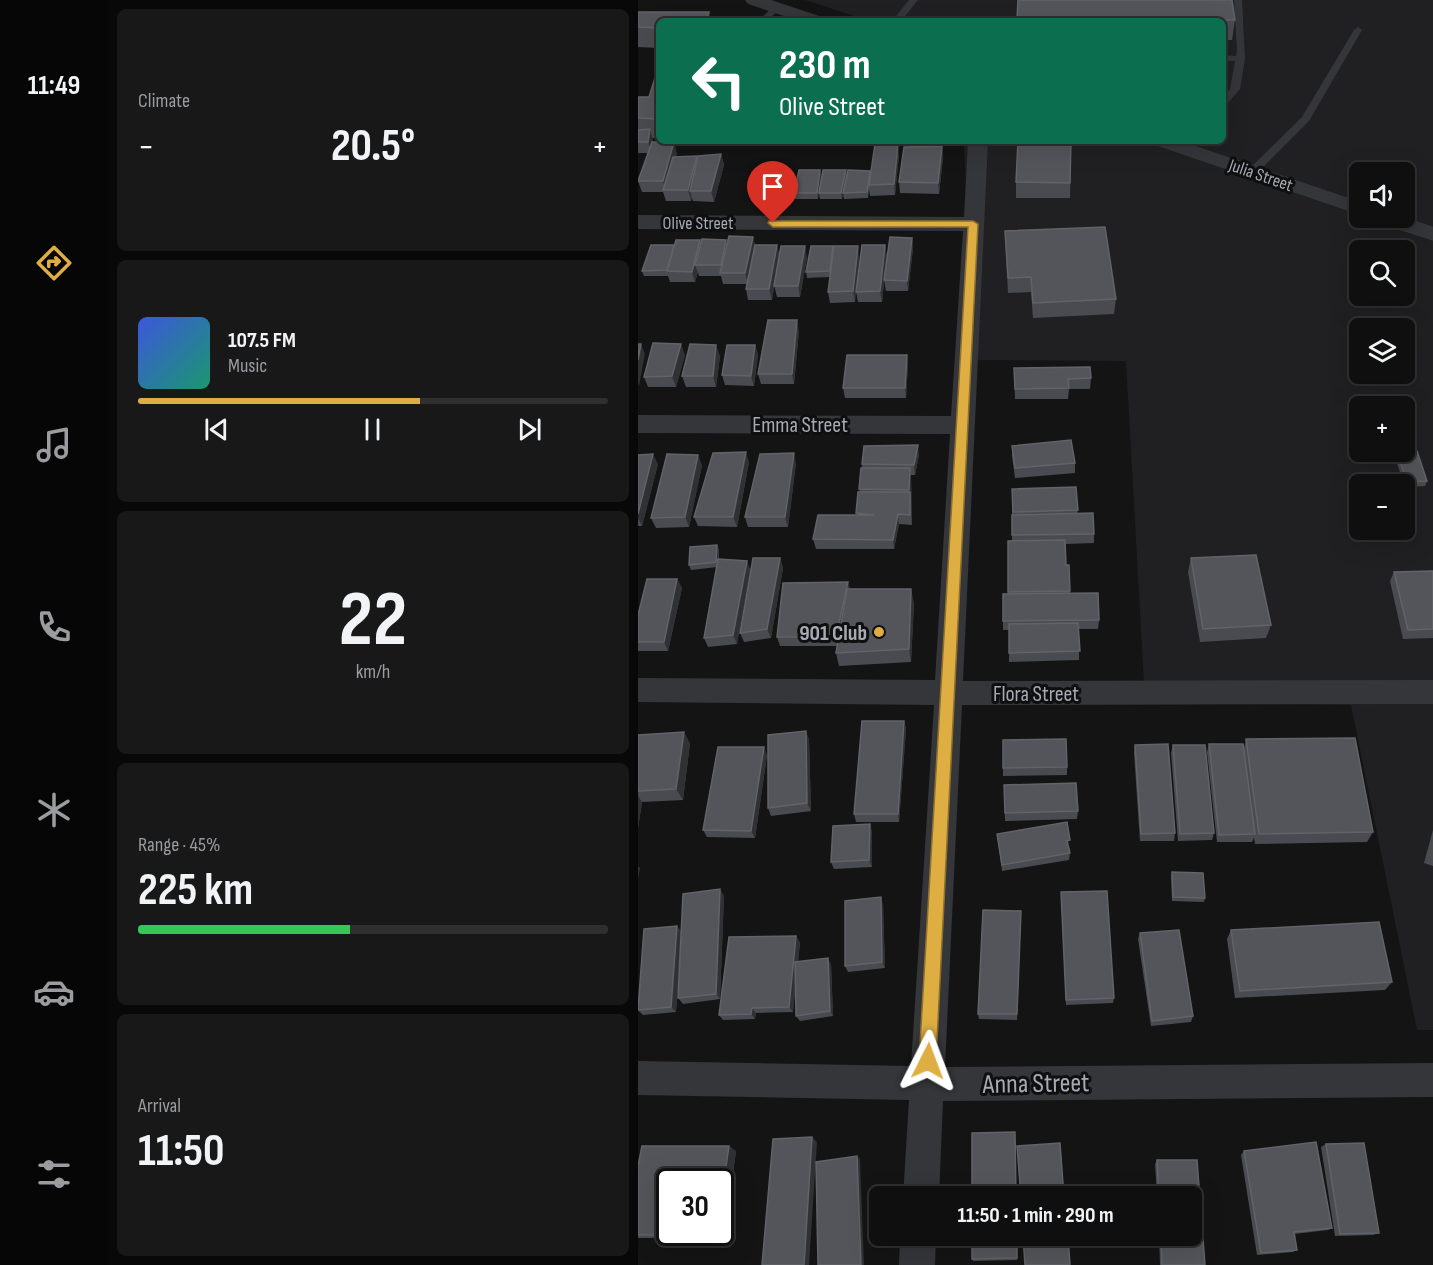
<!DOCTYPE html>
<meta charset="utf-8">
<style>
:root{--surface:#0f0f10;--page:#181819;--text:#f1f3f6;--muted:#9b9c9f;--line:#2f2f30;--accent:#deae42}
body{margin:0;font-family:"Sofia Sans Condensed",sans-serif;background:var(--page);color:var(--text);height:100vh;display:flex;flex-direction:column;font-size:22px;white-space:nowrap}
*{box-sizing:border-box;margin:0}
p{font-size:20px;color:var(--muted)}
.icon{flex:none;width:33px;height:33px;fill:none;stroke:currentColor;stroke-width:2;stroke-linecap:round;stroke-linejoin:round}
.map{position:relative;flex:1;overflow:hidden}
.sheet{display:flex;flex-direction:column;gap:9px;padding:9px;background:#080809;width:530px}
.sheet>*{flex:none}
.hud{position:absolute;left:18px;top:18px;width:570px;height:126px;border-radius:9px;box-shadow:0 6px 24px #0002,0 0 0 2px var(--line);background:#0b6e4f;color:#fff;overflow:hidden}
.fabs{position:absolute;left:711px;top:162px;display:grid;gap:12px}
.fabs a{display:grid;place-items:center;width:66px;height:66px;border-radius:9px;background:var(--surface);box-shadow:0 6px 24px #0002,0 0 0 2px var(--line);font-size:30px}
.speed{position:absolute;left:18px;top:1168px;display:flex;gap:12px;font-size:30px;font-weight:700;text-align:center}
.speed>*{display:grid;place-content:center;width:78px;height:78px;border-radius:50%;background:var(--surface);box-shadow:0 6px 24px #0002,0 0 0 2px var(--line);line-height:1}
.speed .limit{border:3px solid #111;border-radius:9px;background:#fff;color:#111}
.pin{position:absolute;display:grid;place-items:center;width:51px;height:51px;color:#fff;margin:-62px -26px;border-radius:50% 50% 50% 0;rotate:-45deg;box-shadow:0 0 6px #0007}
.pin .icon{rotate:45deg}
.me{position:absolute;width:66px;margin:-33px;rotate:3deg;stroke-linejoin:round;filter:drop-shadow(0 0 4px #0008)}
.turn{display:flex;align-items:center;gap:21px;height:126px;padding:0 24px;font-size:27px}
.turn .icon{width:78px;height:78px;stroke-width:2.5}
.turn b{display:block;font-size:42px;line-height:51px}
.big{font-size:45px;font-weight:700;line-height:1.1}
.sheet .widget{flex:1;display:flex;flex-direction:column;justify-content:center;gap:9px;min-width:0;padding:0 21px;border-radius:9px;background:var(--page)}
.sheet .dial{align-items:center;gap:0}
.dial b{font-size:78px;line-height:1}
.song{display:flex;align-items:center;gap:18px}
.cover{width:72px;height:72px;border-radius:9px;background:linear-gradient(135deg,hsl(230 70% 55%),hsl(160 70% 35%))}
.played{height:6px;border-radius:3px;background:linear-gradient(90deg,var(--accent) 60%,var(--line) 60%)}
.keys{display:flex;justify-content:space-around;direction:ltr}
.heat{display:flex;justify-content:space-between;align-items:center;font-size:33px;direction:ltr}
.charge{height:9px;border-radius:4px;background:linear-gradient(90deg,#34c759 45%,var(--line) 0)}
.trip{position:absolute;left:231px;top:1186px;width:333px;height:60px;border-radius:9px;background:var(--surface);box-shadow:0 6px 24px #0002,0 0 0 2px var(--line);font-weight:700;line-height:60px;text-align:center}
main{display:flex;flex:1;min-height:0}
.tab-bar{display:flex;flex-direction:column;width:108px;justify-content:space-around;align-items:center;background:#060606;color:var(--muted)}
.tab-bar .icon{width:42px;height:42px}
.tab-bar .selected{color:var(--accent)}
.tab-bar b{font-size:27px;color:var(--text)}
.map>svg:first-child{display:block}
.built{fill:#202022;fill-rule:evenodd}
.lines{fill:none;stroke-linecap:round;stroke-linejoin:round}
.lane{fill:#35363a;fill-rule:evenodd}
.street{fill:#35363a;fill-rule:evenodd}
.wall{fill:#4a4b50}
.shaded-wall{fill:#303134}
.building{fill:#54555a;stroke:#616368;stroke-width:1.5}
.route{fill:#deae42;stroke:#90712b;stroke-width:1.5}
.poi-dot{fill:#deae42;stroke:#0f0f10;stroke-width:2}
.labels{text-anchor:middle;stroke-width:6;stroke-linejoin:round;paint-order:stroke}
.far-street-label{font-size:18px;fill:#a7aab4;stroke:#0f0f10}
.street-label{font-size:22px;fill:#a7aab4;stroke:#0f0f10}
.poi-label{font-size:22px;font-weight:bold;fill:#a7aab4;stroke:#0f0f10;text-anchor:end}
.near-street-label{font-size:27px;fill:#a7aab4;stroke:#0f0f10}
</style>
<main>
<nav class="tab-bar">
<b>11:49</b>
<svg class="icon selected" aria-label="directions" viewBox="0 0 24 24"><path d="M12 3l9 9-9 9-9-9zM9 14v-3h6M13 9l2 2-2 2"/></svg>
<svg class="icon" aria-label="music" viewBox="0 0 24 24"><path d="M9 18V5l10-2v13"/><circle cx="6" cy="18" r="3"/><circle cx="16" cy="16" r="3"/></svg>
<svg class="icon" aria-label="phone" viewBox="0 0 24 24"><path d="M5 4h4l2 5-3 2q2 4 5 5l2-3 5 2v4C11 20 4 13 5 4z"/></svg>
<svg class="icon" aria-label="climate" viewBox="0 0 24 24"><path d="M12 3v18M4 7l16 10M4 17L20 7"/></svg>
<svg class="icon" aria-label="car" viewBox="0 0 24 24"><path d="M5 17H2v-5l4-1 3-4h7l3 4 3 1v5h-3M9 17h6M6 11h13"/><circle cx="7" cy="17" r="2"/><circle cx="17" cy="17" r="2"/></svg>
<svg class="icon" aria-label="filters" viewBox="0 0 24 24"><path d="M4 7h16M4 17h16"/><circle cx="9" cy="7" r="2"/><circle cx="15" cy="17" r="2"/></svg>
</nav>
<section class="sheet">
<div class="widget"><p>Climate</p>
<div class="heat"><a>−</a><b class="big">20.5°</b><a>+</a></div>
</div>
<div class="widget">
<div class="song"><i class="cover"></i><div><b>107.5 FM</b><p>Music</p></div></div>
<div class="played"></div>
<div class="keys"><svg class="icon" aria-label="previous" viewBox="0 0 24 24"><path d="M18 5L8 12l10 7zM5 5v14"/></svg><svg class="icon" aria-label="pause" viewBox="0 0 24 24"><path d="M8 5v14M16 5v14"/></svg><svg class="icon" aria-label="next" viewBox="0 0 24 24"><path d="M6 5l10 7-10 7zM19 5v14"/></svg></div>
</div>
<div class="widget dial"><b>22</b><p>km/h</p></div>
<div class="widget"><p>Range · 45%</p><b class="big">225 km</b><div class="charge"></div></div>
<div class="widget"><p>Arrival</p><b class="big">11:50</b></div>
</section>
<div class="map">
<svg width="796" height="1265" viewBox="0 0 796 1265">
<rect width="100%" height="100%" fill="#141415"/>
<path class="built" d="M167,0H795V1030H779L713,705L507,700L488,361L336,360L326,141H585V21H232ZM722,172H766V218H722ZM722,250H766V296H722ZM722,328H766V374H722ZM722,406H766V452H722ZM722,484H766V530H722Z"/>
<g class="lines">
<g class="lane">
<polygon points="271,0 280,0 263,21 254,21"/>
<polygon points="596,0 604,0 607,59 602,89 588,105 585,106 585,97 592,89 597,61 585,61 585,55 598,56 599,50"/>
<polygon points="136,6 143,8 129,21 120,21"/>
<polygon points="720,27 724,30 671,121 618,174 610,174 610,170 664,117 716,30"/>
</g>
<g class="street">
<polygon points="107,0 133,0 184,17 187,21 161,21 110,4"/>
<polygon points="330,141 350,141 325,681 796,680 796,704 324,705 307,1067 796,1063 796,1097 305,1101 301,1197 265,1197 271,1100 0,1095 0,1061 273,1066 296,705 0,702 0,678 297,680 312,434 0,433 0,415 313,416 325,231 0,229 0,215 326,217"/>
<polygon points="514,141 543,141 722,202 722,215 517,145"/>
<polygon points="766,217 796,227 796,241 740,223 737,218"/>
<polygon points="262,1236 298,1236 297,1265 261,1265"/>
</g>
</g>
<g class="wall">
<polygon points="380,0 597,20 594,40 585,40 585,21 379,21"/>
<polygon points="0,12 71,12 73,21 21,21 21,48 0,47"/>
<polygon points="21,65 21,138 14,138 15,142 39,153 38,157 59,156 59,159 83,154 86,165 76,202 55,201 54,198 53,201 28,201 25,192 4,192 0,181 10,153 0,153 0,97 11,97"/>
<polygon points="433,141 432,198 378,198 378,182"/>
<polygon points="304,146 305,157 301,194 262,193 261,182"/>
<polygon points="261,155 257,195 232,196 231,189 230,198 206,199 205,193 206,188 204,199 182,199 181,193 209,175 232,171"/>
<polygon points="182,170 183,176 180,199 157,199 156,193"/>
<polygon points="367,231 478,299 476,314 395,318 393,292 370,293"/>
<polygon points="274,238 275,248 270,291 248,291 246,280"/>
<polygon points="62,240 63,244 117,245 141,254 169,257 162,297 139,297 136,285 134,300 110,300 108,289 109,284 85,284 83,276 61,276 60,272 57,282 32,282 30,276 6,276 4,271 36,245"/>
<polygon points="247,245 249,256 244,302 220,302 218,292"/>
<polygon points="195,246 196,249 221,257 217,302 192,303 190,292 192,277 169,278 168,272"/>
<polygon points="161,331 156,384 123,384 120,374"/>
<polygon points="117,345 120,355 116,386 87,385 84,375"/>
<polygon points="47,355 38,387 10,387 6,377"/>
<polygon points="82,356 78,387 48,387 44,376"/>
<polygon points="270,365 268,398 207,398 205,388"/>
<polygon points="376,368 453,378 452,389 431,389 430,399 377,399"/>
<polygon points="374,446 437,463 437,473 377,478 374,456"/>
<polygon points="759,452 789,481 787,486 767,487 757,457"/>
<polygon points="0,455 20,464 4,526 0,526"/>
<polygon points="281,455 277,475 273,475 274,525 261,524 256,549 178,549 175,539 219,515 222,492 221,489 224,468 224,464"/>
<polygon points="111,462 99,527 60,526 56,517"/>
<polygon points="158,463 150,527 110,527 107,517"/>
<polygon points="64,465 51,527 18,528 13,518"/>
<polygon points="374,489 440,510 439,514 456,534 456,543 427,544 428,565 431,565 432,593 461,620 460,629 441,629 441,660 371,662 371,630 365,630 365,621 370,593 370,541 374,540"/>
<polygon points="79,545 81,550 81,560 109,561 112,570 99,644 70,647 66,638 79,567 53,570 51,565"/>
<polygon points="142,558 145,568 133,638 106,642 102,633"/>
<polygon points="553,558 633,625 628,638 562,642 550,572"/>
<polygon points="795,571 795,638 765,639 752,581 756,572"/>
<polygon points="39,579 44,588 30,651 0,651 0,615"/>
<polygon points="212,589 276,603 273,662 201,666 198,653 199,646 142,646 139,637"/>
<polygon points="266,721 268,729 261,822 218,822 216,814"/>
<polygon points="0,735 52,743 45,800 4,802 0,828"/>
<polygon points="171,739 173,811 133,816 130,808"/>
<polygon points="608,739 735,832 729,842 617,844 616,838 614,842 579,842 569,752 571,744 606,748"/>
<polygon points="497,745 537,833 536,841 502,841 496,753"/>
<polygon points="535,745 576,833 574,840 540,841 533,753"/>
<polygon points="129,755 117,838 69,837 65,830"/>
<polygon points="429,767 429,775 365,776 365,768"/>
<polygon points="366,785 440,811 439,819 367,821"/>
<polygon points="795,830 795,866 786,863"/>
<polygon points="234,831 234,867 196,869 193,862"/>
<polygon points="359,834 432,847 431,847 432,853 431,860 364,871"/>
<polygon points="534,872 567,898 566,902 534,901 533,876"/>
<polygon points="423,892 476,998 475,1003 428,1005"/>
<polygon points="86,896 82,999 45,1004 40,998 41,966 38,1012 5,1015 0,1010 0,1004 43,931"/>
<polygon points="245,904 247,968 210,972 207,966"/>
<polygon points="383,917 379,1020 341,1019 340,1014"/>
<polygon points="593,930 754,982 747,990 597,998 589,939"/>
<polygon points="502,933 555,1016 553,1022 513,1026 500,939"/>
<polygon points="162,942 160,962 193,964 195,1016 162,1021 158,1016 158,981 155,1012 118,1013 117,1019 85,1020 81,1015"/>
<polygon points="688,1144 741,1233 735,1235 697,1236 683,1147"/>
<polygon points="98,1151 86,1238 0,1238 0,1166"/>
<polygon points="606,1151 694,1228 690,1230 656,1234 659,1250 655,1252 619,1255 603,1155"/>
<polygon points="519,1160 559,1160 567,1265 522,1265 521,1236 554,1236 554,1197 519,1197 517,1164"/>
<polygon points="379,1236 379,1260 335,1261 334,1259"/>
</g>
<g class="shaded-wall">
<polygon points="71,12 73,21 68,21"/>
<polygon points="12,129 15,140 14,152 10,142"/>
<polygon points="36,142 39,153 28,192 25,181"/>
<polygon points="260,144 261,155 257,195 256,184"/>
<polygon points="304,146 305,157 301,194 300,183"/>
<polygon points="83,154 86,165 76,202 73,191"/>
<polygon points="59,156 62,167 52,191 54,198 53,201 50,190"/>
<polygon points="182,170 183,176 180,199 179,193"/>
<polygon points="208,170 209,176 204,199 203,193"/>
<polygon points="115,237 118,247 110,284 107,273"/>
<polygon points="274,238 275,248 270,291 269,281"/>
<polygon points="62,240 65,251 57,265 60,272 57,282 54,272"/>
<polygon points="88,240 91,250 85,273 83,265"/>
<polygon points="139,245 142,256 134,300 131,289"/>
<polygon points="247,245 249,256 244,302 242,291"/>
<polygon points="167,246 169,257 162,297 160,286"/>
<polygon points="220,246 221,257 217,302 215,291"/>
<polygon points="159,320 161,331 156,384 154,374"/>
<polygon points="3,344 7,354 1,386 0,383 0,360"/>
<polygon points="43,344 47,355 38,387 34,376"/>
<polygon points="78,345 82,356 78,387 75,376"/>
<polygon points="117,345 120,355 116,386 113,376"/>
<polygon points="269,355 270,365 268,398 267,388"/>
<polygon points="280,445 281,455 277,475 276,465"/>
<polygon points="108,452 111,462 99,527 95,517"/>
<polygon points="156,453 158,463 150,527 147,517"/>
<polygon points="15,454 20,464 4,526 0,518 0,514"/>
<polygon points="60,455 64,465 51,527 47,517"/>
<polygon points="272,468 273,478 274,525 271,490"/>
<polygon points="260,514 261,524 256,549 255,540"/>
<polygon points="79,545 81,550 80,567 78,562"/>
<polygon points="142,558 145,568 133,638 129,629"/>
<polygon points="109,561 112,570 99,644 95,635"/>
<polygon points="39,579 44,588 30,651 26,642"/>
<polygon points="210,582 213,591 200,646 198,637"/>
<polygon points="273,589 276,603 273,662 271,649"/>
<polygon points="266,721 268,729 261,822 260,814"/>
<polygon points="168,731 171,739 173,811 169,803"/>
<polygon points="46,732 52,743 45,800 38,789"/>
<polygon points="126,747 129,755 117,838 113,831"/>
<polygon points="0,796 4,802 0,828"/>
<polygon points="232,824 234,831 234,867 231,860"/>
<polygon points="0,866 2,868 0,880"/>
<polygon points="82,889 86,896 82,999 78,994"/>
<polygon points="243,897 245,904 247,968 244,962"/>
<polygon points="39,926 44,932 38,1012 33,1007"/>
<polygon points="158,936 162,942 155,1012 151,1007"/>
<polygon points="190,958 193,964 195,1016 192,1011"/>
<polygon points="114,1008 118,1013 117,1019 113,1014"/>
<polygon points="174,1137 179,1142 171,1265 166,1265"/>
<polygon points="91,1146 98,1151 86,1238 79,1235 79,1233 82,1233 82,1207"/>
<polygon points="219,1156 222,1159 226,1265 223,1265"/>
</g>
<g class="building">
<polygon points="380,0 594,0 597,20 379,19"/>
<polygon points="0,12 71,12 68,21 21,21 21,28 0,27"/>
<polygon points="21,65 21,119 0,118 0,97 11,97"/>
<polygon points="12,129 10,142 0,142 0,130"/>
<polygon points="380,141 433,141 432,183 378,182"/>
<polygon points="14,142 36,142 25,181 0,181"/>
<polygon points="237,144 260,144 256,184 231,185"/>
<polygon points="304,146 300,183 261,182 266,147"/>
<polygon points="83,154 73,191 52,191 60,156"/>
<polygon points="59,156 50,190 25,190 35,157"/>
<polygon points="161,170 182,170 179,193 156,193"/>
<polygon points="185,170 208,170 203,193 181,193"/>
<polygon points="210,170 232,171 229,192 205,193"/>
<polygon points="467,227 478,299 395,303 393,277 370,278 367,231"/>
<polygon points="91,236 115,237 107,273 82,273"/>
<polygon points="252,237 274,238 269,281 246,280"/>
<polygon points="64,239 88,240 83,265 57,265"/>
<polygon points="38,240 62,240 54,272 29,271"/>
<polygon points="13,245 36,245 29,270 4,271"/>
<polygon points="117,245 139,245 131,289 108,289"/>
<polygon points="224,245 247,245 242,291 218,292"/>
<polygon points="143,246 167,246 160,286 136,286"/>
<polygon points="173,246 195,246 192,271 168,272"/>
<polygon points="196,246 220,246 215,291 190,292"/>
<polygon points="130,320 159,320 154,374 120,374"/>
<polygon points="15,343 43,344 34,376 6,377"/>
<polygon points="0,344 3,344 0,360"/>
<polygon points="52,344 78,345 75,376 44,376"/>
<polygon points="89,345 117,345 113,376 84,375"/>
<polygon points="209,355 269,355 267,388 205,388"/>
<polygon points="452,367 453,378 430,379 431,388 377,389 376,368"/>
<polygon points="433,440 437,463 377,468 374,446"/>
<polygon points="280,445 276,465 224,464 226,446"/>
<polygon points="779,451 789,481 769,482 759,452"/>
<polygon points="108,452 95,517 56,517 75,453"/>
<polygon points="156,453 147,517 107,517 122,454"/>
<polygon points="15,454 0,514 0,455"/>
<polygon points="29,454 60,455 47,517 13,518"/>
<polygon points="223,468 272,468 271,490 221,489"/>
<polygon points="438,487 440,510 375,512 374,489"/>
<polygon points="220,492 272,492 272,515 260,514 255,540 175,539 180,515 236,515 218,513"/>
<polygon points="455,513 456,534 374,535 374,515"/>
<polygon points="427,540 428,565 431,565 432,591 370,592 370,541"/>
<polygon points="79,545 78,562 51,565 52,547"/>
<polygon points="618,555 633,625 565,629 553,558"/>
<polygon points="115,558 142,558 129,629 102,633"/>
<polygon points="80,559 109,561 95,635 66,638"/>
<polygon points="795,571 795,629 770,630 756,572"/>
<polygon points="9,579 39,579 26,642 0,642 0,615"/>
<polygon points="210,582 198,637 139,637 145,583"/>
<polygon points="209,589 273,589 271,649 198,653"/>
<polygon points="460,593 461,620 365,621 365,594"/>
<polygon points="440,623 442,651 371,653 371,624"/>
<polygon points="224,721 266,721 260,814 216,814"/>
<polygon points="168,731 169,803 130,808 130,735"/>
<polygon points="46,732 38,789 0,791 0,735"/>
<polygon points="717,738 735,832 621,834 608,739"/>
<polygon points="428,739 429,767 365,768 365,740"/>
<polygon points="530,744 537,833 503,834 497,745"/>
<polygon points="571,744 605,744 617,834 581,835"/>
<polygon points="535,745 567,745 576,833 542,834"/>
<polygon points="80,747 126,747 113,831 65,830"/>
<polygon points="438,783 440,811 367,813 366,785"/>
<polygon points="429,822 432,840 429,841 432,853 364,865 359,834"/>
<polygon points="232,824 231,860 193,862 195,826"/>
<polygon points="534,872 565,873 567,898 535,897"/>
<polygon points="82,889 78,994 40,998 45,894"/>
<polygon points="469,891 476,998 428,1000 423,892"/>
<polygon points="243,897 244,962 207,966 207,901"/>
<polygon points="345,910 383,911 379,1014 340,1014"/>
<polygon points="741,922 754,982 602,991 593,930"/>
<polygon points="39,926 33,1007 0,1010 6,929"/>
<polygon points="541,930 555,1016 514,1021 502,933"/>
<polygon points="158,936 151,1007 114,1008 113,1014 81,1015 91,937"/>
<polygon points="190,958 192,1011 158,1016 157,962"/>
<polygon points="377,1132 378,1197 334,1197 334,1133"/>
<polygon points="174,1137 166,1265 124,1265 135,1139"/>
<polygon points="678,1142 694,1228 656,1232 659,1250 623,1253 606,1151"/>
<polygon points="422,1143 426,1197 383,1197 379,1146"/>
<polygon points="726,1143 741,1233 702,1234 688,1144"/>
<polygon points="4,1146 91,1146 82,1207 82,1182 32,1182 32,1233 79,1233 79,1235 0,1235 0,1166"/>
<polygon points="219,1156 223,1265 180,1265 178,1162"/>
<polygon points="519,1160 559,1160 567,1265 524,1265 523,1236 554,1236 554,1197 521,1197"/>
<polygon points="334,1236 379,1236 379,1258 334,1259"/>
<polygon points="385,1236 430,1236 432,1265 387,1265"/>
</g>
<polygon class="route" points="131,221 335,221 340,224 298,1061 296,1067 290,1069 284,1067 281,1061 330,227 135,227 130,223"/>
<circle class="poi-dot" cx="241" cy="632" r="6"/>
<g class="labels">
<g class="far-street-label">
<text transform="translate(623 175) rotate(19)" y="6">Julia Street</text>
<text x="60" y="229">Olive Street</text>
</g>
<g class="street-label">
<text x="162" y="432">Emma Street</text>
<text x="398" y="701">Flora Street</text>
</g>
<g class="poi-label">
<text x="229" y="640">901 Club</text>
</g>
<g class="near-street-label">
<text transform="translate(398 1083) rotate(-1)" y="9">Anna Street</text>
</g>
</g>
</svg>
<div class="fabs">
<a><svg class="icon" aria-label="sound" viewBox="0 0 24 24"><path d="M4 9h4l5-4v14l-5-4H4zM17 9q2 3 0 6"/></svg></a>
<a><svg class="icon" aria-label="search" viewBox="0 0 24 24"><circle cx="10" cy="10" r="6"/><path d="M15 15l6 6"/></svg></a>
<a><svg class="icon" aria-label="layers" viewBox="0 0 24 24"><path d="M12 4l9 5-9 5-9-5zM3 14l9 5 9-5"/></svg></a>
<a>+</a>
<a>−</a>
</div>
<div class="speed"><div class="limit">30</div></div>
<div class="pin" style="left:135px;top:223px;background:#d93025"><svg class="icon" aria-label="arrive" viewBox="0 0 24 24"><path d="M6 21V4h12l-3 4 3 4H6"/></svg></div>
<svg class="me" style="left:290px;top:1061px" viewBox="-20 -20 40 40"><path d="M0-17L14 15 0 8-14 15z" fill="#deae42" stroke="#fff" stroke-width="4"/></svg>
<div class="trip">11:50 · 1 min · 290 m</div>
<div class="hud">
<div class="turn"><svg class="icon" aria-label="left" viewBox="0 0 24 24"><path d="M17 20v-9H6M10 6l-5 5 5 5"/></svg><div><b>230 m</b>Olive Street</div></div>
</div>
</div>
</main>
